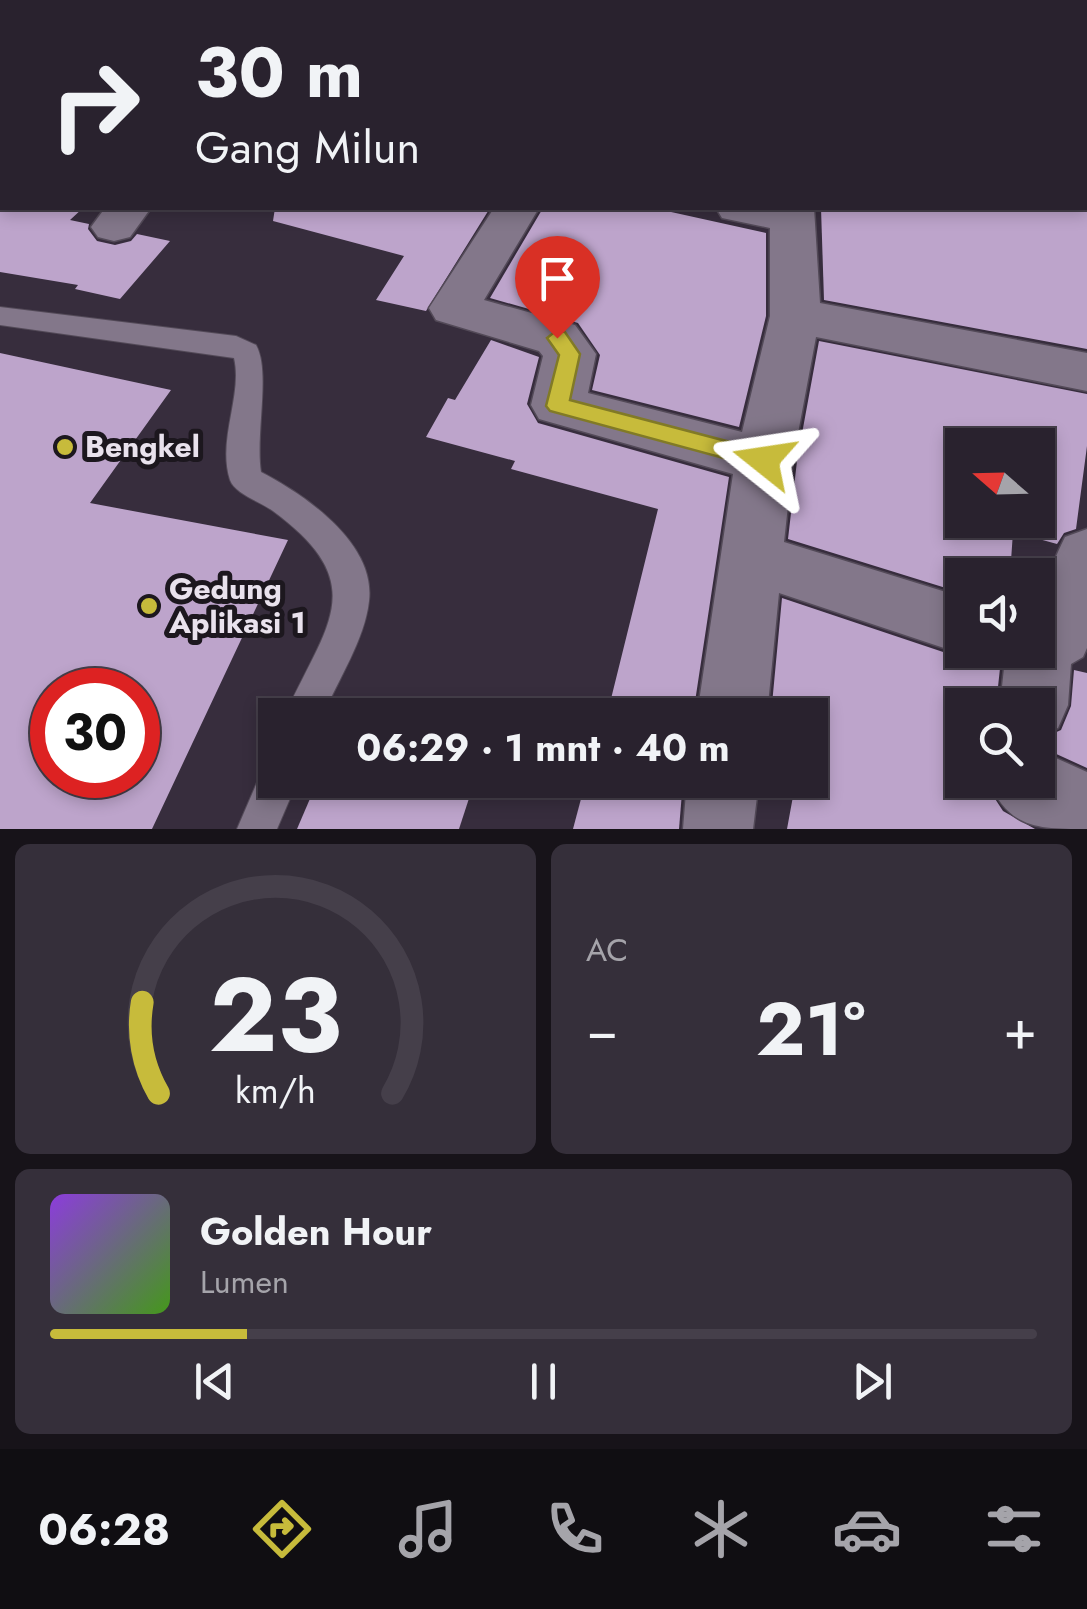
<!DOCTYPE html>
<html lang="id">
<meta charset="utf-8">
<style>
:root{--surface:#29222e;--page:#352f3a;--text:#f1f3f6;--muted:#a5a4aa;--line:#453f4a;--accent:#c7bb3b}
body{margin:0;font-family:Jost,sans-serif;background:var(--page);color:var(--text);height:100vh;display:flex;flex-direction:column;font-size:38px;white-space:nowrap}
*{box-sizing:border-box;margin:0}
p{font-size:32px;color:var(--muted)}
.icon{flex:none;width:55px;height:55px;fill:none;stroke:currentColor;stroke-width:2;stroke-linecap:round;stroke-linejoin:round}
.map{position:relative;height:829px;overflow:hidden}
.side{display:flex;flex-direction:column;gap:15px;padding:15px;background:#171319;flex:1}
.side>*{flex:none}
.top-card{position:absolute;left:0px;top:0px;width:1088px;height:210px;box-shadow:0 5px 15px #0003,0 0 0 2px var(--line);background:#29222e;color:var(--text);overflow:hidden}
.needle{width:65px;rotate:290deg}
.controls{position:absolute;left:945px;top:428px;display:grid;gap:20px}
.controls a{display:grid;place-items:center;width:110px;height:110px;border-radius:0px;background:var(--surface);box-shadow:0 5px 15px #0003,0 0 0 2px var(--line);font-size:50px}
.speed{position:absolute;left:30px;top:668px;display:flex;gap:20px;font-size:50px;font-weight:700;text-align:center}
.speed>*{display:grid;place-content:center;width:130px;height:130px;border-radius:50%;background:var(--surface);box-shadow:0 5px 15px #0003,0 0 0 2px var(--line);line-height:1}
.speed .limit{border:15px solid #d22;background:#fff;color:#111}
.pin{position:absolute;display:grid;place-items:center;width:85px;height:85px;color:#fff;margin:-102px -42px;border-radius:50% 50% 50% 0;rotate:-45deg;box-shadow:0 0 10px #0007}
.pin .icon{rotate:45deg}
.me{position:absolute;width:110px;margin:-55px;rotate:285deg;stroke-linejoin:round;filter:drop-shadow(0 0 8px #0008)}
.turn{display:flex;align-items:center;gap:35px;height:210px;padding:0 30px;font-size:45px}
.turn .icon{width:130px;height:130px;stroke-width:2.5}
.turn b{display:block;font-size:70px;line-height:85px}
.big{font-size:75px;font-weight:700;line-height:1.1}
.side .widget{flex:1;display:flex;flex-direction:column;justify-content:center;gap:15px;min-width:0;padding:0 35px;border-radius:15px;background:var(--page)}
.side .dial{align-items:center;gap:0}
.dial svg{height:260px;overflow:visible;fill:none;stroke:var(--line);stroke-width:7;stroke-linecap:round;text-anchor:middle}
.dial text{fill:var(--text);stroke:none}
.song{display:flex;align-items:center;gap:30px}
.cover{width:120px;height:120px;border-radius:15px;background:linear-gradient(135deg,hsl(270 70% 55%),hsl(100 70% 35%))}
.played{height:10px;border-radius:5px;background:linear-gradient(90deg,var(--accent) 20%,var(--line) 20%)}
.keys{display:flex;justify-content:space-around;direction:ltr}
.heat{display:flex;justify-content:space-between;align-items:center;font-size:55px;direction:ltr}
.side .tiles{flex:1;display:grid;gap:15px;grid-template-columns:1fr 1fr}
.widget:last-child{grid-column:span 2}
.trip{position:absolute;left:258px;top:698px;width:570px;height:100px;border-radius:0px;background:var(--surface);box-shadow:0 5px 15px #0003,0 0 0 2px var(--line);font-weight:700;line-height:100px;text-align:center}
.tabs{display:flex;height:160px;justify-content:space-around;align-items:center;background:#100e12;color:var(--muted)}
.tabs .icon{width:70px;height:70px}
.tabs .current{color:var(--accent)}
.tabs b{font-size:45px;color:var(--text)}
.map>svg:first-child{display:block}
.building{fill:#bda4cb;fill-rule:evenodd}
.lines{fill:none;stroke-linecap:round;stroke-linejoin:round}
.lane-casing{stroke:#534a58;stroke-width:2}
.street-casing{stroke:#534a58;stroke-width:3}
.lane{fill:#83778a;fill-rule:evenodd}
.street{fill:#83778a;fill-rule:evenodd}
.route{fill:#c7bb3b;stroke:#817a26;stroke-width:2.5}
.poi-dot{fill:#c7bb3b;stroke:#1c171e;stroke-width:4}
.labels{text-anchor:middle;stroke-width:10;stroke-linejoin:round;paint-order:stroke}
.poi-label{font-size:30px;font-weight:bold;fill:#e9e2ed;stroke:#1c171e;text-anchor:start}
</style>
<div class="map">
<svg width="1087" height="829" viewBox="0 0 1087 829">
<rect width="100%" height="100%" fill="#372d3d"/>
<g class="building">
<polygon points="0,208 83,208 70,220 89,224 88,229 97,241 115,245 131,241 137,234 170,241 120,299 75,289 78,285 0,272"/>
<polygon points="275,208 490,208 426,311 376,300 404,256 273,221"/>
<polygon points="543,208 653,208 766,233 766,316 739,427 592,390 600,355 578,323 490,298"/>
<polygon points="821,208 1087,208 1087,349 824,300"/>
<polygon points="491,340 539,357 527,404 538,423 729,477 693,715 607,715 658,509 511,469 515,461 426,437 448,398 455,400"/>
<path d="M819,341L1087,394V446L1076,529L1064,533L1057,544L1013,532L1010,575H962V593L788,539L797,461ZM962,445H1038V520H962Z"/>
<path d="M0,353L171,390L90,503L288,540L152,829H0ZM52,690H138V775H52Z"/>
<polygon points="782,598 961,658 976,650 1002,650 996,705 962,705 962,780 988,788 1003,811 1035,829 787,829 796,780 810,780 810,715 771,715"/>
<polygon points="1074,670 1087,673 1087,768 1041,747 1041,739 1061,730 1071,706"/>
<polygon points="318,780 475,780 459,829 297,829"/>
<polygon points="586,780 683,780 679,829 573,829"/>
</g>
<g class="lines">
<g class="lane-casing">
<g id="lane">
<path d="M0,307L236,336L256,345C271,371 255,435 261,472C305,495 376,543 369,601C365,639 338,680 323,715H285C326,624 373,585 273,511C261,502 235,494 230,480C217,439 243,395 234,358L0,325Z"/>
<polygon points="275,762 275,780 298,780 277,829 237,829 264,766"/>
</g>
</g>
<g class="street-casing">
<g id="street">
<polygon points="505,0 555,0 557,2 507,2"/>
<polygon points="806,0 842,0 842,2 807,2"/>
<polygon points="1085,146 1087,147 1087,173 1085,172"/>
<polygon points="2,154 2,182 0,183 0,155"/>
<polygon points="105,208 151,208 130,237 114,241 98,237 91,227"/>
<polygon points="494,208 539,208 484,300 575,325 596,354 588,393 742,432 770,316 770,228 722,218 716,208 814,208 820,303 1087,353 1087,391 816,337 793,460 784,542 962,597 962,650 972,650 962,654 779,593 767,715 697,715 733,474 539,419 531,405 543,356 539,351 436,320 429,308"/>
<path d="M1087,529V648L1083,657L1071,664L1068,705L1058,728L1038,736V705H1000L1006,650H1038C1038,604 1045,578 1065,537Z"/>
<path d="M1038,750L1087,772V829C1038,829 1009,829 988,780H1038Z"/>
<polygon points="687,780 759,780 753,829 683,829"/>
</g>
</g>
<use href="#lane" class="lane"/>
<use href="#street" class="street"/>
</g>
<polygon class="route" points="557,330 565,332 580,354 570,400 772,453 776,460 772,466 764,469 550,411 546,406 559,355 547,338"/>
<g class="poi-dot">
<circle cx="65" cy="447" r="10"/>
<circle cx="149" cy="606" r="10"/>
</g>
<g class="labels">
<g class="poi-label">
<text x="85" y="457">Bengkel</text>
<text x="169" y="599">Gedung<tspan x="169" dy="34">Aplikasi 1</tspan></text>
</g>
</g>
</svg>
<div class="controls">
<a><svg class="needle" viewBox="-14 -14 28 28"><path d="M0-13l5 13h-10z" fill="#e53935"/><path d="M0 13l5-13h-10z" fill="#a5a4aa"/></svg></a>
<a><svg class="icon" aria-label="sound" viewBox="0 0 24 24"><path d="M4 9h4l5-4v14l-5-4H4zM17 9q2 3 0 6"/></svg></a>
<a><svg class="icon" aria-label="search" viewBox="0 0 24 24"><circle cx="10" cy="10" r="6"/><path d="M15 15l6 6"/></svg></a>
</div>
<div class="speed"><div class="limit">30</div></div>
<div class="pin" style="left:557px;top:338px;background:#d93025"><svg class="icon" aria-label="arrive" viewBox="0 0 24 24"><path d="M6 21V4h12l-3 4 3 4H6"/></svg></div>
<svg class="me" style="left:764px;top:460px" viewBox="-20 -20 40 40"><path d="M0-17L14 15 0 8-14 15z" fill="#c7bb3b" stroke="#fff" stroke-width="4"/></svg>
<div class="trip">06:29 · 1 mnt · 40 m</div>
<div class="top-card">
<div class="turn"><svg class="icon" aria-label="right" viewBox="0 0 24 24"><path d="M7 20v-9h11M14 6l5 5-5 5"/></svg><div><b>30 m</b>Gang Milun</div></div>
</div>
</div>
<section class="side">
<div class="tiles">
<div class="widget dial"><svg viewBox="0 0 100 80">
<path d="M14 69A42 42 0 1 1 86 69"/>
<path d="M14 69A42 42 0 0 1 9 41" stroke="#c7bb3b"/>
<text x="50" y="56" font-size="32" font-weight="700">23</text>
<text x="50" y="72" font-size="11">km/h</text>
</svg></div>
<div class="widget"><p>AC</p>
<div class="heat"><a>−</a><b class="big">21°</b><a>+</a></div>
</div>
<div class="widget">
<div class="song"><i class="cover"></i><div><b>Golden Hour</b><p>Lumen</p></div></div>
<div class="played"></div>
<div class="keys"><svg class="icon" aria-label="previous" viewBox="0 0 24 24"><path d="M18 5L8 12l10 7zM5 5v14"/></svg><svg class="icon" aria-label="pause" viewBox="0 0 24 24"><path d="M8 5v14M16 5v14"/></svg><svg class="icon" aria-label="next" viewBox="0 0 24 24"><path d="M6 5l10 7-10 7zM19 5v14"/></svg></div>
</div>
</div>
</section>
<nav class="tabs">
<b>06:28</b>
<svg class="icon current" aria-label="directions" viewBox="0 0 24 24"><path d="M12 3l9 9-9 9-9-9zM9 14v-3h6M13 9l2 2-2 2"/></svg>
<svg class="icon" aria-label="music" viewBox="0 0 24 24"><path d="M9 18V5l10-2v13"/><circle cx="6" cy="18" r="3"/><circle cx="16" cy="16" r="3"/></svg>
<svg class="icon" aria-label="phone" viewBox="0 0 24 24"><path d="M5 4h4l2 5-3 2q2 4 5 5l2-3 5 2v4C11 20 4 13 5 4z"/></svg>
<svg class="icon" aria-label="climate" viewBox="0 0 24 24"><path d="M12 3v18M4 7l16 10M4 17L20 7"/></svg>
<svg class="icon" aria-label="car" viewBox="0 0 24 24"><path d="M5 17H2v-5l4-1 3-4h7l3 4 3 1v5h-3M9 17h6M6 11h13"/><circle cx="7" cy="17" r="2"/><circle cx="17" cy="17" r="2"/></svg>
<svg class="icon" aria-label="filters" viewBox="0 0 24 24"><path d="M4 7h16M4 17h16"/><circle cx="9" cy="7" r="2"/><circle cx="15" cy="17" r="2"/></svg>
</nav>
